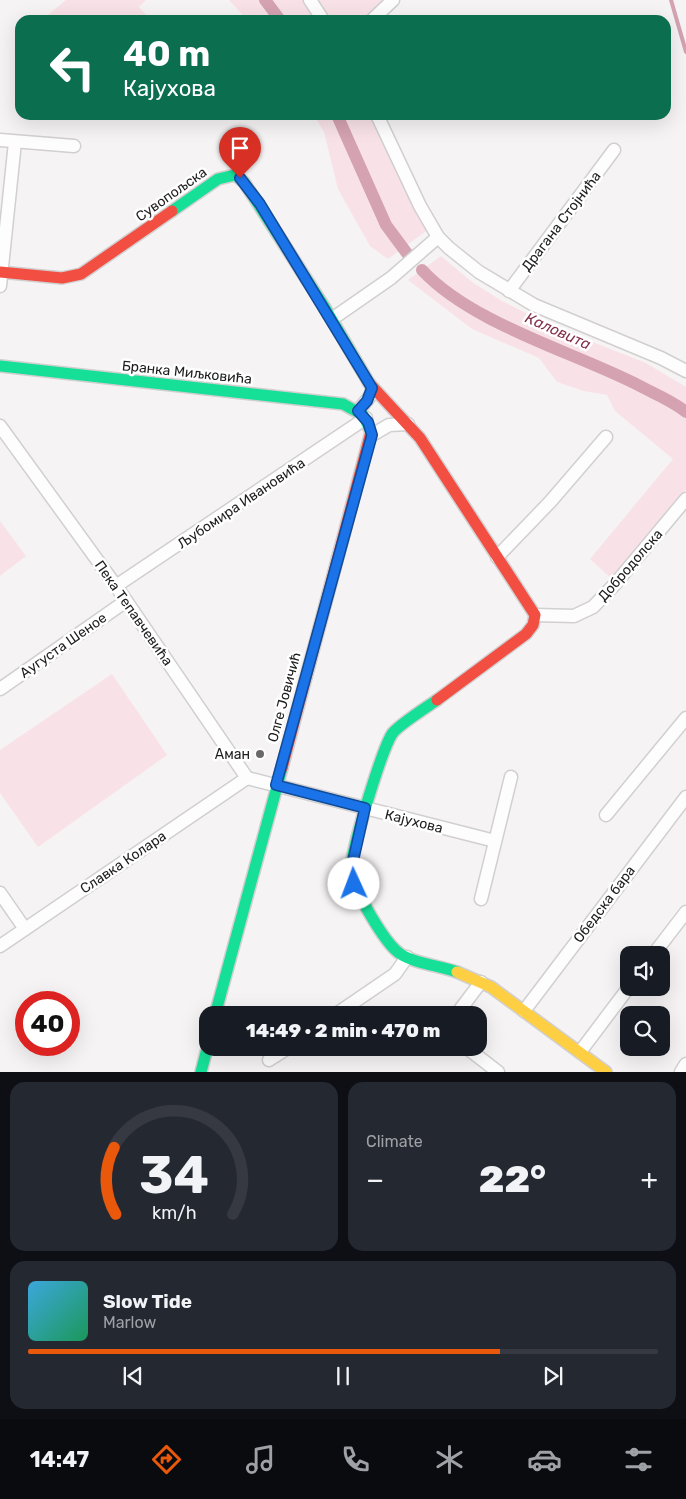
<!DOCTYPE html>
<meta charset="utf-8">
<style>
:root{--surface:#171b24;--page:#242831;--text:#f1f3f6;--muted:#9ea1a6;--line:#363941;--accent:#ea580c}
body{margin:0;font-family:Rubik,sans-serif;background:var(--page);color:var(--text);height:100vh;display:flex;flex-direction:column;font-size:19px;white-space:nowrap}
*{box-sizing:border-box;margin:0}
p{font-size:16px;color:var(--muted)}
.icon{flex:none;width:28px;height:28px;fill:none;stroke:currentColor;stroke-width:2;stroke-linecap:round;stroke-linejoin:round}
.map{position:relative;height:1072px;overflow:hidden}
.panel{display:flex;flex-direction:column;gap:10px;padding:10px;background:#0d0f14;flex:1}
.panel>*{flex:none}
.banner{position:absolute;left:15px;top:15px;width:656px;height:105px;border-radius:15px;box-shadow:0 5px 20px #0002;background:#0b6e4f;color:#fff;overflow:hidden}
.buttons{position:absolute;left:620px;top:946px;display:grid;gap:10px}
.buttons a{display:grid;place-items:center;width:50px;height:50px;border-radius:10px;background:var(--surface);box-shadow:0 5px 20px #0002;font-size:25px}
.speed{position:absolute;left:15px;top:991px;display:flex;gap:10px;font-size:25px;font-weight:700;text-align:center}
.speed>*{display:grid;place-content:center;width:65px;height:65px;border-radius:50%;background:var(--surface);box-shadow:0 5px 20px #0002;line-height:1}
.speed .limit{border:8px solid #d22;background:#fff;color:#111}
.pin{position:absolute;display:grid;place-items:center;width:42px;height:42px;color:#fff;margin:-51px -21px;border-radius:50% 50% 50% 0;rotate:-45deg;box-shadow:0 0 5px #0007}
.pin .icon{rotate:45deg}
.me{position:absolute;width:55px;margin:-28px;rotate:358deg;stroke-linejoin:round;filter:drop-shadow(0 0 4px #0008)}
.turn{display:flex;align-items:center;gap:18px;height:105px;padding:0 25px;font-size:22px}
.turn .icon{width:65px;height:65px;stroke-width:2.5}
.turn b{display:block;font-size:35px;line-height:42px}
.big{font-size:38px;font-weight:800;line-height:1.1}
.panel .tile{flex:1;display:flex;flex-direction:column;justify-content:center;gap:8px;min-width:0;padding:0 18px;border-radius:15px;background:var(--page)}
.panel .dial{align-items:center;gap:0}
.dial svg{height:130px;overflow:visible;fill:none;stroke:var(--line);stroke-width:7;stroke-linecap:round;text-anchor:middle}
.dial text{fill:var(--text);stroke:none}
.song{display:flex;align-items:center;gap:15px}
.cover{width:60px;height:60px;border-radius:8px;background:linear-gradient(135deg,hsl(200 70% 55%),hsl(150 70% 35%))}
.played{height:5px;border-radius:2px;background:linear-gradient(90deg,var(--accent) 75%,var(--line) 75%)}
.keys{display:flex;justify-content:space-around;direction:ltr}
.heat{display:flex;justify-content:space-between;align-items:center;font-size:28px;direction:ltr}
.panel .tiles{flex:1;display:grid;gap:10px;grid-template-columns:1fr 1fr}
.tile:last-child{grid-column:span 2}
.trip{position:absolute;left:199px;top:1006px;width:288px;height:50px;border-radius:15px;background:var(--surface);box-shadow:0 5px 20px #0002;font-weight:800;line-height:50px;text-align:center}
.tabs{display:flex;height:80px;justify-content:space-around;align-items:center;background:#090b0e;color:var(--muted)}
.tabs .icon{width:35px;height:35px}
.tabs .active{color:var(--accent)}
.tabs b{font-size:22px;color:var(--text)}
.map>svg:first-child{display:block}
.green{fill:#f8e2e8}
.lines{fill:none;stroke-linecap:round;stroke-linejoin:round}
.stream{stroke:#d4a2b1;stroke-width:4}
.canal{stroke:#d4a2b1;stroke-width:12}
.street-casing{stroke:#d1cfd0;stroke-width:15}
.fast-casing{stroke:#d1cfd0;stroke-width:14}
.slow-casing{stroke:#d1cfd0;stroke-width:14}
.jam-casing{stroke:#d1cfd0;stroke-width:14}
.street{stroke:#fefdfd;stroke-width:12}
.fast{stroke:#16e098;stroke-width:11}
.slow{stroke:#ffcf43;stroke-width:11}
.jam{stroke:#f24e42;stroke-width:11}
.route-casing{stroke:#114b97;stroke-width:12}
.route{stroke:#1a73e8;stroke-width:9}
.poi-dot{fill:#6a6969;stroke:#fff;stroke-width:2}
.labels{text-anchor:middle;stroke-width:5;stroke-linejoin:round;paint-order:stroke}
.street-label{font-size:14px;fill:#1f1e1e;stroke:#fff}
.poi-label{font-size:14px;fill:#1f1e1e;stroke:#fff;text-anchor:end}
.water-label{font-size:15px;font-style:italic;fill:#84304e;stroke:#fff}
</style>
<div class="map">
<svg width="686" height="1072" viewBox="0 0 686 1072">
<rect width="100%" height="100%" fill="#f6f3f4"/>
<g class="green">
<polygon points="66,0 146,0 139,7 151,20 42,20"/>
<polygon points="229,0 392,0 371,20 247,20"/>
<polygon points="314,115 375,115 429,229 388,259 370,246 338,189 324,132"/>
<polygon points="441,256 472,282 502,301 554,327 646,363 686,387 686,489 613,580 590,559 673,459 615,411 607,395 584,391 557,382 539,358 472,329 408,280"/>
<polygon points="0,521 26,556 0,576"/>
<polygon points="112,674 167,755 38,847 0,793 0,750"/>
</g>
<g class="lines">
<polyline class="stream" points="671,0 686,52"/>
<g class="canal">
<polyline points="265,0 280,20"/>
<polyline points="337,115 386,225 409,256"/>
<path d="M422,270C472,324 574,352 640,386C655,394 673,401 686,412"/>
</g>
<g class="street-casing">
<g id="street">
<polyline points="310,0 323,20"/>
<polyline points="372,20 393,0"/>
<polyline points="377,115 420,206 438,237 449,248 479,272 534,305 661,358 686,371"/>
<polyline points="0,140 74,146"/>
<polyline points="0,286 15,142"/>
<polyline points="509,291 614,150"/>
<polyline points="332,319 391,278 438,237"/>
<polyline points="358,411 371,395 372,388"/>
<polyline points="0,426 116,586 247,778 495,841"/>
<polyline points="372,435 389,425 408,424"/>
<polyline points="497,557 550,502 606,437"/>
<polyline points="116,586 366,418"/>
<polyline points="535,615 574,616 593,607 615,584 686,499"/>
<polyline points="0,689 126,601"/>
<polyline points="606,815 686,718"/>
<polyline points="0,893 25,929"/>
<polyline points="481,899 511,777"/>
<polyline points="0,946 247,778"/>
<polyline points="653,955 686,912"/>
<polyline points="524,1011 686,797"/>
<polyline points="335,1015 395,974 407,957"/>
<polyline points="456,1015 481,982"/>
<polyline points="467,1048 498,1072"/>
<polyline points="580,1052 629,987"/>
<polyline points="269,1060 288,1048"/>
<polyline points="681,1072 686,1064"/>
</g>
</g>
<g class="fast-casing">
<g id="fast">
<polyline points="172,211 218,179 235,175 244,182 325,308 369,383"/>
<polyline points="0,366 343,404 363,415 371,432"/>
<path d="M437,700C427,707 397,726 392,734C382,750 349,855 351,872C354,890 384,942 399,953C412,963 441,966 457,972"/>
<polyline points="215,1015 282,768"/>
<polyline points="201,1072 208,1045"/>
</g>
</g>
<g class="slow-casing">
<polyline id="slow" points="457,972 491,987 606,1072"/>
</g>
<g class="jam-casing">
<g id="jam">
<polyline points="0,272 62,278 81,274 172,211"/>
<polyline points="369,383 420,438 535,615 533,625 526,634 437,700"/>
<polyline points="282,768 371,432"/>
</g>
</g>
<use href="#street" class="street"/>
<use href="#fast" class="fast"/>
<use href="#slow" class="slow"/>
<use href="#jam" class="jam"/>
</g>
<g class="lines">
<g class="route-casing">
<polyline id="route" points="240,178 260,204 372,388 367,401 358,411 368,422 372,435 276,785 365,808 351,870 354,884"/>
</g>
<use href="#route" class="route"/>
</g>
<circle class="poi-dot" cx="260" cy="754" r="5"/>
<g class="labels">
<g class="street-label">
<text transform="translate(171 194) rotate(-35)" y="5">Сувопољска</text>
<text transform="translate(561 221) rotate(-53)" y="5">Драгана Стојнића</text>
<text transform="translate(187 372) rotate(6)" y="5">Бранка Миљковића</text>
<text transform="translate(241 503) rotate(-34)" y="5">Љубомира Ивановића</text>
<text transform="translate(630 565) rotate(-49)" y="5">Добродолска</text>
<text transform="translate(134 613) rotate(55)" y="5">Пека Тепавчевића</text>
<text transform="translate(63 645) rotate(-35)" y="5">Аугуста Шеное</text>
<text transform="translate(284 697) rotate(-75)" y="5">Олге Јовичић</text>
<text transform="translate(414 821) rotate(14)" y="5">Кајухова</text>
<text transform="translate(123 862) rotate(-34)" y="5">Славка Колара</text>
<text transform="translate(604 904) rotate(-53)" y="5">Обедска бара</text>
</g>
<g class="poi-label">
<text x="250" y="759">Аман</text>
</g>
<g class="water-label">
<text transform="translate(558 331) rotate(24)" y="5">Каловита</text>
</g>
</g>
</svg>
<div class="buttons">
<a><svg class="icon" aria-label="sound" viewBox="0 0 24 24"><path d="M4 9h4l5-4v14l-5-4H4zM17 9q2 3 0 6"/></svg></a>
<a><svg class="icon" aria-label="search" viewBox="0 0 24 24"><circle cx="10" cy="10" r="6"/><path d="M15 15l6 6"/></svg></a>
</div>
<div class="speed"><div class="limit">40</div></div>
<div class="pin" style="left:240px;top:178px;background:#d93025"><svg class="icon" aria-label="arrive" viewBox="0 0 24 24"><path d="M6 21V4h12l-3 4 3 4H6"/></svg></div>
<svg class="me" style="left:354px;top:884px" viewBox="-20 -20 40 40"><circle r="19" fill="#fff"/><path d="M0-13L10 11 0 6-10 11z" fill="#1a73e8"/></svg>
<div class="trip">14:49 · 2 min · 470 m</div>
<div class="banner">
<div class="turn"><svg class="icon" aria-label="left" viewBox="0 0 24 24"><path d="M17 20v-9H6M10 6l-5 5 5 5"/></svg><div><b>40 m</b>Кајухова</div></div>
</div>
</div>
<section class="panel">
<div class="tiles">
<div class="tile dial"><svg viewBox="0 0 100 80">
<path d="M14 69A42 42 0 1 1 86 69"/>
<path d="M14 69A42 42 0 0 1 13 28" stroke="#ea580c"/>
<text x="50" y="56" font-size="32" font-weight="700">34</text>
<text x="50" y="72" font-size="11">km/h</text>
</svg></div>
<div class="tile"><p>Climate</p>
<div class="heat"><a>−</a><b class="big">22°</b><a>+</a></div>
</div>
<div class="tile">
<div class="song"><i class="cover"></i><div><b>Slow Tide</b><p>Marlow</p></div></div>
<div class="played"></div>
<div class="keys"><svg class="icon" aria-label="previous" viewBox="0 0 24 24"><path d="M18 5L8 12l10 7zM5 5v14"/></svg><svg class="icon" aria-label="pause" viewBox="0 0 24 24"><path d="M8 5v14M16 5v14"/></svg><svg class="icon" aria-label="next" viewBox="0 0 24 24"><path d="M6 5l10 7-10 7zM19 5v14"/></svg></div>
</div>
</div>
</section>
<nav class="tabs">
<b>14:47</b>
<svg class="icon active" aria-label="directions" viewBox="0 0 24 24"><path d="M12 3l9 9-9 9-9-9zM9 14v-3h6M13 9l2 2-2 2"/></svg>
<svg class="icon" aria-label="music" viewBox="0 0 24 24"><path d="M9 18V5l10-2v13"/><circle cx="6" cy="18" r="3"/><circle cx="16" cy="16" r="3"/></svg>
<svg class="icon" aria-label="phone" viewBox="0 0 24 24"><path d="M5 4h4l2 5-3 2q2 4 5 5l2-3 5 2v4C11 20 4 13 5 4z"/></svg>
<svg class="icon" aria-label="climate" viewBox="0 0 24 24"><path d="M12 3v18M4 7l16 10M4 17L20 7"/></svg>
<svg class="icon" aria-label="car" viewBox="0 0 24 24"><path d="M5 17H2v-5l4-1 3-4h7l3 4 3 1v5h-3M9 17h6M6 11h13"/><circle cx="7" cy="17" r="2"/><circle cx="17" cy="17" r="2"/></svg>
<svg class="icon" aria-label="filters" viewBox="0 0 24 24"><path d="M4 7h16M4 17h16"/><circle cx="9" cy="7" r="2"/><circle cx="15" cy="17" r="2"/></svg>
</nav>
